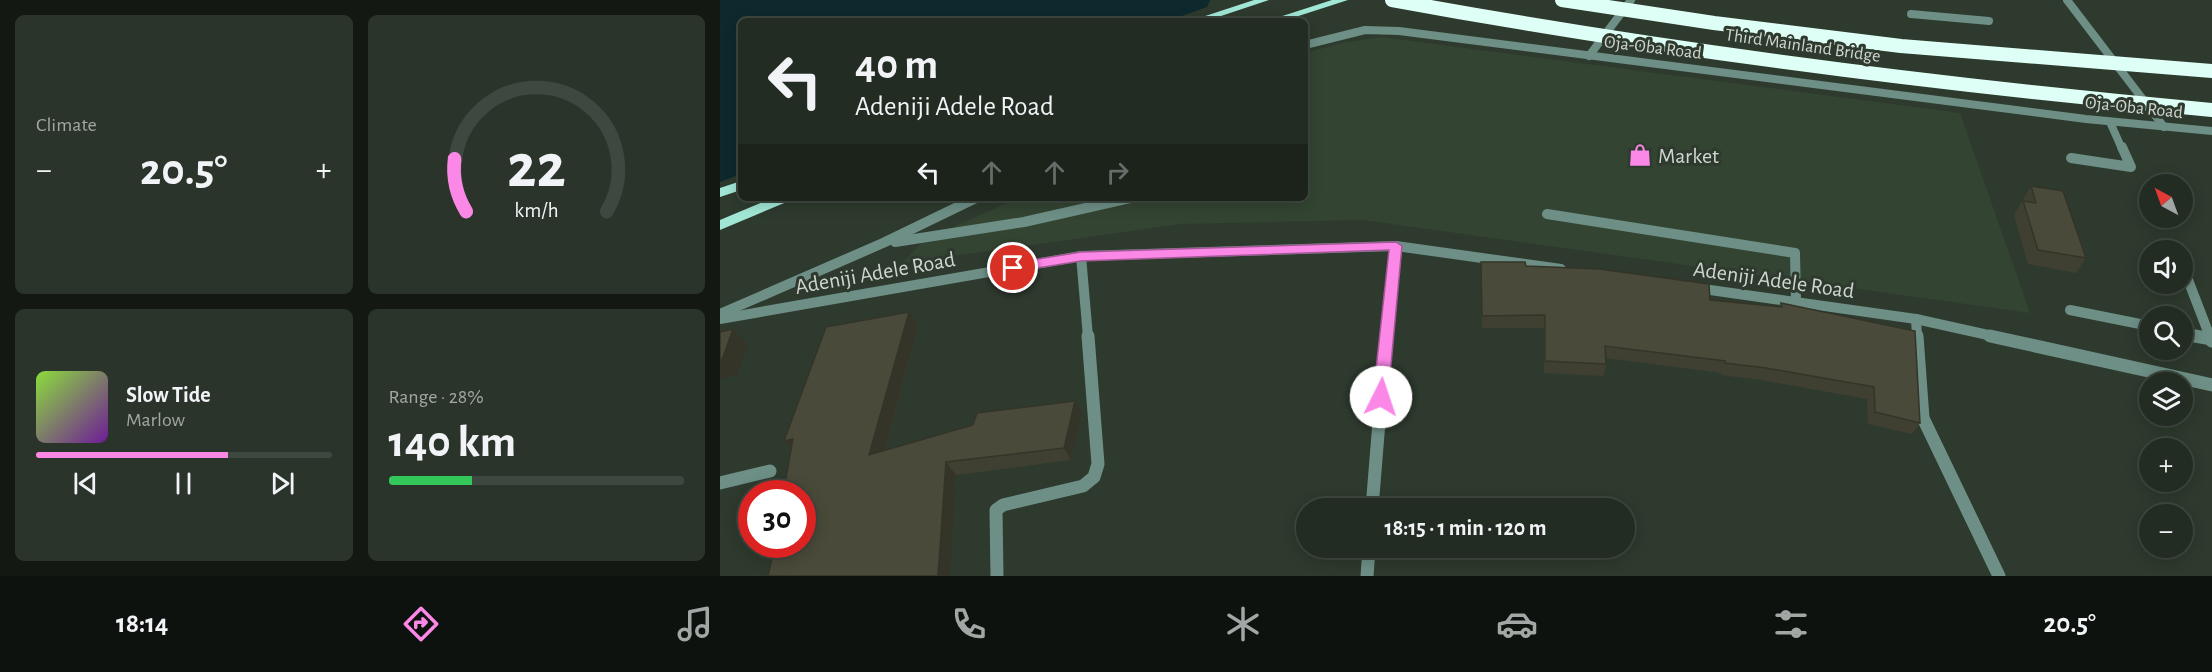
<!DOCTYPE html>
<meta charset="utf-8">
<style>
:root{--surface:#222c22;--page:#2a342a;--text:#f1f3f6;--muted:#a2a7a5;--line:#3f4840;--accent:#fb87e6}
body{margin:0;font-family:"Alegreya Sans",sans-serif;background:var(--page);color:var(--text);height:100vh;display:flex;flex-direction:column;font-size:22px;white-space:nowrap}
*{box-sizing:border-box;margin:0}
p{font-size:20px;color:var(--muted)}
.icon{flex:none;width:33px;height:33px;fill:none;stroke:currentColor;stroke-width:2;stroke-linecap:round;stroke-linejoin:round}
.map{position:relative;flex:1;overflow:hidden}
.side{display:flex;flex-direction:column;gap:15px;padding:15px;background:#131813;width:720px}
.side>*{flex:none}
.hud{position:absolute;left:18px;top:18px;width:570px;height:183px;border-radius:9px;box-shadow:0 3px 15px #0003,0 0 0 2px var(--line);background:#222c22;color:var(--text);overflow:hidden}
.needle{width:39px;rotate:319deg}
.buttons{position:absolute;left:1419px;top:174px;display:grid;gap:12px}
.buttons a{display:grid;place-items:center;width:54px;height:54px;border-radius:50%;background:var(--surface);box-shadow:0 3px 15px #0003,0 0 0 2px var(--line);font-size:30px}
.speed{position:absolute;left:18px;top:480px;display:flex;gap:12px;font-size:30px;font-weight:700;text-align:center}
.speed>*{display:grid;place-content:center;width:78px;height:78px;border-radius:50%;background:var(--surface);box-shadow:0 3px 15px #0003,0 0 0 2px var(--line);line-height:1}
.speed .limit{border:9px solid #d22;background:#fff;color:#111}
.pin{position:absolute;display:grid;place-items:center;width:51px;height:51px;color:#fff;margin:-26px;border:3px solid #fff;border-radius:50%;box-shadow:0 2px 6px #0007}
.me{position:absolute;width:66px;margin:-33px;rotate:4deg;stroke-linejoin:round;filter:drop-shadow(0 0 4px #0008)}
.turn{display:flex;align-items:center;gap:21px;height:126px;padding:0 18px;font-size:27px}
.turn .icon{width:78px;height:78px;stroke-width:2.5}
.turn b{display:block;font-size:42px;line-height:51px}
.lanes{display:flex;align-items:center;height:57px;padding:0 18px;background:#0003;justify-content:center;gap:30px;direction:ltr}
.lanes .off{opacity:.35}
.big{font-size:45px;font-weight:600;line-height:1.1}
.side .tile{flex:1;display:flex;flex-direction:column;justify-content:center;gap:9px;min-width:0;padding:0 21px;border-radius:9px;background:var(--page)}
.side .dial{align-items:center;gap:0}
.dial svg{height:156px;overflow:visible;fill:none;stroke:var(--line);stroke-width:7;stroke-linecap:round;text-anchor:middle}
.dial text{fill:var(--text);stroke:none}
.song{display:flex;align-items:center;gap:18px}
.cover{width:72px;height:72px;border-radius:9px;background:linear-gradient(135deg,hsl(90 70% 55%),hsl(280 70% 35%))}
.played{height:6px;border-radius:3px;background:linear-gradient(90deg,var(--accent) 65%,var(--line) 65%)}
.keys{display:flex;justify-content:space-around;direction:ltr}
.heat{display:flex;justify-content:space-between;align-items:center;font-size:33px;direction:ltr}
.charge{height:9px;border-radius:4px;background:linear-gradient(90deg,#34c759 28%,var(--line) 0)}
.side .tiles{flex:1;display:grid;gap:15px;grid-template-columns:repeat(2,1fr)}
.trip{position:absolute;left:576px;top:498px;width:339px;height:60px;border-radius:30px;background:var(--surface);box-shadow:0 3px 15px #0003,0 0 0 2px var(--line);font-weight:600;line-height:60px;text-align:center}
.menu{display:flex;height:96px;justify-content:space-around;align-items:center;background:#0e120e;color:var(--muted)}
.menu .icon{width:42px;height:42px}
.menu .active{color:var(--accent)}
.menu b{font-size:27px;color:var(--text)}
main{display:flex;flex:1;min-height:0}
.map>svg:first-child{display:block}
.built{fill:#334432}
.water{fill:#0d292e}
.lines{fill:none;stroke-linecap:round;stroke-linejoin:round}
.minor-far2{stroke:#6d8f86;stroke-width:8}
.minor-far1{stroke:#6d8f86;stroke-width:10}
.minor{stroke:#6d8f86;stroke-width:13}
.major{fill:#a1e7d6;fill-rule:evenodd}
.highway-bridge{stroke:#defff6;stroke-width:14}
.wall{fill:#404032}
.shaded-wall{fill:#343429}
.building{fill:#4a4a3a;stroke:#343429;stroke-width:1.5}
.route{fill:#fb87e6;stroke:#a35896;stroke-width:1.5}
.labels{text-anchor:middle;stroke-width:6;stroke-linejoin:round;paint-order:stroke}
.far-street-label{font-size:18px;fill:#cfd6cf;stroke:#2e3a2e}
.poi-label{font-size:22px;fill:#cfd6cf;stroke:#2e3a2e;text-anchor:start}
.street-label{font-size:22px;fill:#cfd6cf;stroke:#2e3a2e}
</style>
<main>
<section class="side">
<div class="tiles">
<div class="tile"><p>Climate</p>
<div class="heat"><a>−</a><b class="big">20.5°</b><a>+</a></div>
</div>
<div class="tile dial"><svg viewBox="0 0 100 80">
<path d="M14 69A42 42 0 1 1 86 69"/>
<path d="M14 69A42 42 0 0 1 8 42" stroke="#fb87e6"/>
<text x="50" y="56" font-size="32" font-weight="700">22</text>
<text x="50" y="72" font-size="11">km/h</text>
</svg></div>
<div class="tile">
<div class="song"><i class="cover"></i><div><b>Slow Tide</b><p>Marlow</p></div></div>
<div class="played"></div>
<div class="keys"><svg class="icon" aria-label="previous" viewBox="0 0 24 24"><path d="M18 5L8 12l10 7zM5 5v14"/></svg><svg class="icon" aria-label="pause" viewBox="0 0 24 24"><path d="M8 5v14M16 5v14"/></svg><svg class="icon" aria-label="next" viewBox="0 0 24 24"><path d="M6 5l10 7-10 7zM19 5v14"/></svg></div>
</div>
<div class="tile"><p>Range · 28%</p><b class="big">140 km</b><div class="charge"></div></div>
</div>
</section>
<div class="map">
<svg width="1492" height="576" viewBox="0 0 1492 576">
<rect width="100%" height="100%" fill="#2e3a2e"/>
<polygon class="built" points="661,37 1240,113 1310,313 643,220 461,224 183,263 204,240 298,198 585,198 585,53 622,43"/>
<polygon class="water" points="0,0 490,0 487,7 448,21 21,21 21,174 0,182"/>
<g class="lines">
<g class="minor-far2">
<polyline points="1347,0 1444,127"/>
<polyline points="1191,14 1269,21"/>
<polyline points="585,45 645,30 679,31 1366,119 1492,131"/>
<polyline points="869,56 911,0"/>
<polyline points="1390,122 1402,149"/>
</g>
<g class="minor-far1">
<polyline points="1351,158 1411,167 1402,147"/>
<polyline points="827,214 1075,253 1076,302"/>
<polyline points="175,242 304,222 410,198"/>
<polyline points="361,256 368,337"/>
<polyline points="1465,272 1490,337"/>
<polyline points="976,288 1196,319 1277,337"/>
<polyline points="1350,310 1430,326"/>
<polyline points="0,314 163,243 256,198"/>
<polyline points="0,319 361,256 676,246 841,269"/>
<polyline points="1196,319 1197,337"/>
<polyline points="1462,333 1482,337"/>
<polyline points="666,337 676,246"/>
</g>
<g class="minor">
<polyline points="1197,336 1203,418 1279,576"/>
<polyline points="1270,336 1492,385"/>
<polyline points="1475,336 1492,339"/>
<polyline points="1490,336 1492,341"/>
<polyline points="0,483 50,471"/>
<polyline points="652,508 666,336"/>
<polyline points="277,576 276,510 283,505 363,486 374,477 378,464 368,336"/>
<polyline points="647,576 649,548"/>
</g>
<g class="major">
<polygon points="534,0 549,0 486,21 470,21"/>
<polygon points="612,0 628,0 563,21 547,21"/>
<polygon points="21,181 21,190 0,197 0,188"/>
<polygon points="52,198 71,198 69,201 0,230 0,220"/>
</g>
<g class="highway-bridge">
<path d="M672,0C943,50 1218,85 1492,110"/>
<polyline points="842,0 994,23 1181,46 1492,71"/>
</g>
</g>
<g class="wall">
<polygon points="1311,186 1366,258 1356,273 1308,264 1294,215"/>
<polygon points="761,262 806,266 990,300 1060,307 1061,303 1200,423 1192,434 1148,424 1147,399 1041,380 1001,375 1001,373 886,358 886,364 884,376 824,373 824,328 762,328"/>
<polygon points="198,325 165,451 362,414 351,460 236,475 230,576 48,576 54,552"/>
</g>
<g class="shaded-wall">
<polygon points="189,312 198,325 160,468 149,455"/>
<polygon points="13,329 28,344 17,375 0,379 0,360"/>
<polygon points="355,401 362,414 351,460 344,448"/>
<polygon points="73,439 77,454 64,441"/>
<polygon points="226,462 236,475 230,576 218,576"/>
</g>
<g class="building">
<polygon points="1311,186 1343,191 1366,258 1318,250 1303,201 1316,203"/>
<polygon points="761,262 805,262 806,266 879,269 989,284 990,300 1062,307 1061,303 1195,331 1200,423 1155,412 1154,387 1046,368 1005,363 1005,361 885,346 886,364 825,361 825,315 762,316"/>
<polygon points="189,312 149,455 253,425 257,413 355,401 344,448 226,462 218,576 48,576 54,550 52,550 53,544 82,544 82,494 63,494 73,439 64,441 106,327"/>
<polygon points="13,329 2,360 0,360 0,332"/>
</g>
<polygon class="route" points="676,242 682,246 668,397 666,402 661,404 655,402 653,397 669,250 361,261 293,272 287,268 293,263 361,252"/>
<defs>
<g id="shop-bare" transform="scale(1.8)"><path d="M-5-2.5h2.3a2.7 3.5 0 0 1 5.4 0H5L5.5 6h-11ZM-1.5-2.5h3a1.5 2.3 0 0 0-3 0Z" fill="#fb87e6" stroke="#2e3a2e" stroke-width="2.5" paint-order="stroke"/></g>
</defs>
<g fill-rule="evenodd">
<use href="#shop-bare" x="920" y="155"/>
</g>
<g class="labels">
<g class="far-street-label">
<text transform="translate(1083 45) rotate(8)" y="6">Third Mainland Bridge</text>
<text transform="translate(933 47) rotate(7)" y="6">Oja-Oba Road</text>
<text transform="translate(1414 107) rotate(6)" y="6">Oja-Oba Road</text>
</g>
<g class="poi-label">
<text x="938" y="163">Market</text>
</g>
<g class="street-label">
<text transform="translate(155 272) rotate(-10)" y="8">Adeniji Adele Road</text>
<text transform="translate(1054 279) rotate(8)" y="8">Adeniji Adele Road</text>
</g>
</g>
</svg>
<div class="buttons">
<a><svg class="needle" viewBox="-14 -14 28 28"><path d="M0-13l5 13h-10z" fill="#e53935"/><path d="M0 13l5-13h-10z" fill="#a2a7a5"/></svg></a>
<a><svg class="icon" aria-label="sound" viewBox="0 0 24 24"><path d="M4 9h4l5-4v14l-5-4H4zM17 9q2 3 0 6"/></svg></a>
<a><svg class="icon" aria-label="search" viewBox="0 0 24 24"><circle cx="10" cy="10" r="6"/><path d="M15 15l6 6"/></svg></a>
<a><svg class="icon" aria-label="layers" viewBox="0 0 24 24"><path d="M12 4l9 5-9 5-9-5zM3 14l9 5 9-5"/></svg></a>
<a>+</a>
<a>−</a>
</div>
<div class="speed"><div class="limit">30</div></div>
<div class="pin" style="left:293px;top:268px;background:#d93025"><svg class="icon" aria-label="arrive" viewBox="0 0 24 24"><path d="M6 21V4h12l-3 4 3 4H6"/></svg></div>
<svg class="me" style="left:661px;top:397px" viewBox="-20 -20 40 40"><circle r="19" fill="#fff"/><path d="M0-13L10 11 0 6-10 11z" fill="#fb87e6"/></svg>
<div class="trip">18:15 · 1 min · 120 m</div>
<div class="hud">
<div class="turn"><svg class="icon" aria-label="left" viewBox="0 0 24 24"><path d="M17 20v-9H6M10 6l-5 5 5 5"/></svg><div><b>40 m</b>Adeniji Adele Road</div></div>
<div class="lanes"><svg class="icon" aria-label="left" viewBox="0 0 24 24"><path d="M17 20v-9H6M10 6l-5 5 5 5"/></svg><svg class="icon off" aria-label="ahead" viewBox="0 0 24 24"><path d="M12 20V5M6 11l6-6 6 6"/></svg><svg class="icon off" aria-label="ahead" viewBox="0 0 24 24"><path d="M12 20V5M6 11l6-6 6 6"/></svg><svg class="icon off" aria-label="right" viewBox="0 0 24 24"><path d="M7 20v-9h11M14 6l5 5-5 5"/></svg></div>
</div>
</div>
</main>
<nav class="menu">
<b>18:14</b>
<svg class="icon active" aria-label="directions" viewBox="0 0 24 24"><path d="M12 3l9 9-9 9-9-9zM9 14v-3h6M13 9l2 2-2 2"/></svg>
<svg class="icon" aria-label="music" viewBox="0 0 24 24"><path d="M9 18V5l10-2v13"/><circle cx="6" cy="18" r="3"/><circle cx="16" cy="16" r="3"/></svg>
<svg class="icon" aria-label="phone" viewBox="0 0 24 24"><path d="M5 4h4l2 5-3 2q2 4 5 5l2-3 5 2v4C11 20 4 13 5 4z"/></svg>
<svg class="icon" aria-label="climate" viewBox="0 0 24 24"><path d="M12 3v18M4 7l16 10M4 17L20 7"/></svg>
<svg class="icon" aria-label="car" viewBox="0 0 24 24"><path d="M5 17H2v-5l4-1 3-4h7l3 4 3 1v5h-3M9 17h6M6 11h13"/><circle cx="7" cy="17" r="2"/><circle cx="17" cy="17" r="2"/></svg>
<svg class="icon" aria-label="filters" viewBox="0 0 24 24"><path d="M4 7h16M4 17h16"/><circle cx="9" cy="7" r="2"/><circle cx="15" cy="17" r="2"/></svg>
<b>20.5°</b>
</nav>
